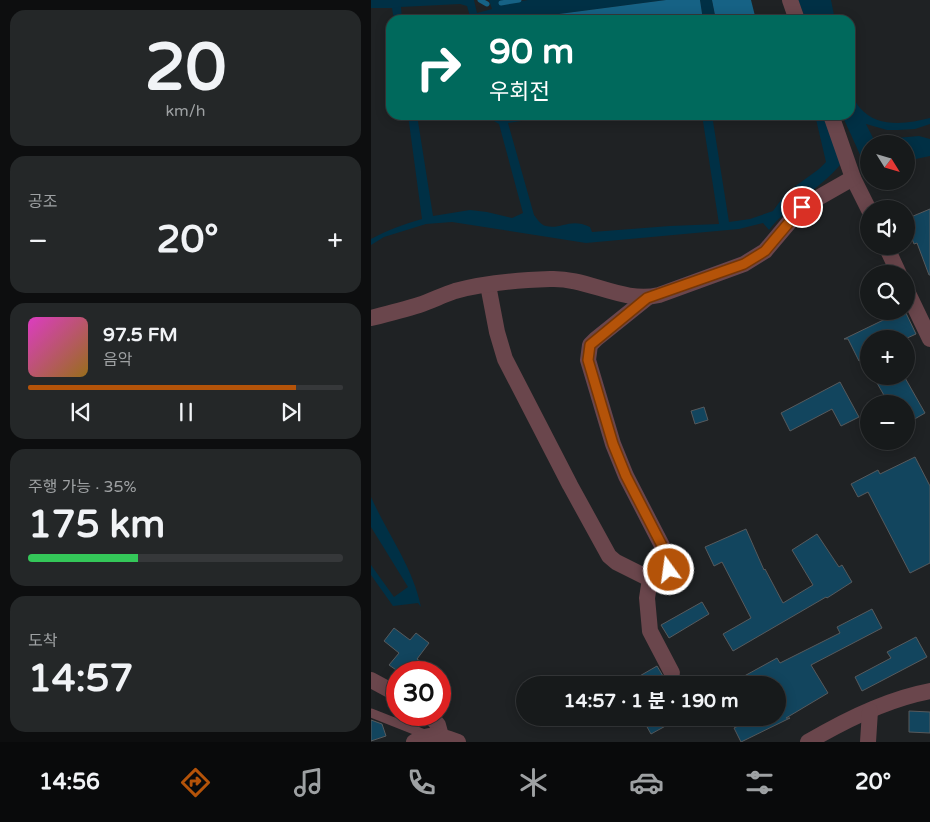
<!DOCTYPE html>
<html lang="ko">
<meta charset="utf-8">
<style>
:root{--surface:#171a1b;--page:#242728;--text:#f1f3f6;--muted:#9ea1a3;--line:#36383a;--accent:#b45309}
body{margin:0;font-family:"Varela Round","Noto Sans KR",sans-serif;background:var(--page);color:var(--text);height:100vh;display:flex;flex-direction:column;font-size:19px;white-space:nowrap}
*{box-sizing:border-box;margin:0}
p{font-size:16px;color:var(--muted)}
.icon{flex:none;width:28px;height:28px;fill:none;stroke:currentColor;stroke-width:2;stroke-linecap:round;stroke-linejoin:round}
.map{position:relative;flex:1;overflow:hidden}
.details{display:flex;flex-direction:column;gap:10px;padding:10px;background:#0d0e0f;width:371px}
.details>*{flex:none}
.top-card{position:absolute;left:15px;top:15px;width:469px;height:105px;border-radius:15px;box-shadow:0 2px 12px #0003,0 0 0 1px var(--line);background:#00695c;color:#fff;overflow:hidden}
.needle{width:32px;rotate:127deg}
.tools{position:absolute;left:489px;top:135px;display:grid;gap:10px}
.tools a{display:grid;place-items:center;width:55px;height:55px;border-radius:50%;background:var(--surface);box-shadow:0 2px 12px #0003,0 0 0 1px var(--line);font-size:25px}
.speed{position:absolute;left:15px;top:661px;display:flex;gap:10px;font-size:25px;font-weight:700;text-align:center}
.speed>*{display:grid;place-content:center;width:65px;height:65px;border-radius:50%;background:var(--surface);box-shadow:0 2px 12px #0003,0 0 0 1px var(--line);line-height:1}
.speed .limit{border:8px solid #d22;background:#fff;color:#111}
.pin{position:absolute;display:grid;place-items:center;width:42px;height:42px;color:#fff;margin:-21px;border:2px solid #fff;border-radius:50%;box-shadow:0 1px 5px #0007}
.me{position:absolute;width:55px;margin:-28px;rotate:346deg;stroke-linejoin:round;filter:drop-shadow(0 0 4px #0008)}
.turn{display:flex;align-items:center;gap:18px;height:105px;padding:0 20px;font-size:22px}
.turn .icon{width:65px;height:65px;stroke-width:2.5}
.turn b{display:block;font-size:35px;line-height:42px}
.big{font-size:38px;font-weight:700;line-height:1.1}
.details .widget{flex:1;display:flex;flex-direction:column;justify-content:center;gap:8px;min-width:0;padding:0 18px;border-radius:15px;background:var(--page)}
.details .dial{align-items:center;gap:0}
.dial b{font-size:65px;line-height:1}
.song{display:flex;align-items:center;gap:15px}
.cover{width:60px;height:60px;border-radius:8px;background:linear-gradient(135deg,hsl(310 70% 55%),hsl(40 70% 35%))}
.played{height:5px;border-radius:2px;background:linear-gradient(90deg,var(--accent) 85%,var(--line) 85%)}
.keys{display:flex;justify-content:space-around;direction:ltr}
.heat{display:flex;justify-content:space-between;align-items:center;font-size:28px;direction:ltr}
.charge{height:8px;border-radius:4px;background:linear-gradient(90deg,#34c759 35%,var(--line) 0)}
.trip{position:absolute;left:145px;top:676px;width:270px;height:50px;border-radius:25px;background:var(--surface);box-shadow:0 2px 12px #0003,0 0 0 1px var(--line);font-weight:700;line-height:50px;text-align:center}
.dock{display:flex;height:80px;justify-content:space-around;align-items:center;background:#090a0b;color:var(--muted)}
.dock .icon{width:35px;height:35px}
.dock .on{color:var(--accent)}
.dock b{font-size:22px;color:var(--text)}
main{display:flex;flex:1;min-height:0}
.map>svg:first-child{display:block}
.green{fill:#003045}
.water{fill:#166285}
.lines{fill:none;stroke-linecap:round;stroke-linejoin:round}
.stream{stroke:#166285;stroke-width:5}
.building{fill:#12455e;stroke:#575a5d}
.lane{stroke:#6a464c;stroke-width:9}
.street{stroke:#6a464c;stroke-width:16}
.route-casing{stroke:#753606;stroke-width:12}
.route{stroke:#b45309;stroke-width:9}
</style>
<main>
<section class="details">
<div class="widget dial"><b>20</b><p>km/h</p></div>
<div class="widget"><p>공조</p>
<div class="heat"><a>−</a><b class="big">20°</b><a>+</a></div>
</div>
<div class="widget">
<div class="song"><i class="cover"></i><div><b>97.5 FM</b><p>음악</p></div></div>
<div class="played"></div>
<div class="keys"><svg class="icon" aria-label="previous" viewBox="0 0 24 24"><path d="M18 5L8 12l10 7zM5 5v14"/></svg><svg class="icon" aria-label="pause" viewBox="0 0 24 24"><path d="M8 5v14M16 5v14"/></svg><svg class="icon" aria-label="next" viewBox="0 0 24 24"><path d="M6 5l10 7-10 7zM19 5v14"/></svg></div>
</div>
<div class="widget"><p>주행 가능 · 35%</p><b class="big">175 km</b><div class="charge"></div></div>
<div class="widget"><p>도착</p><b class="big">14:57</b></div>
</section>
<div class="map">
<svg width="559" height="742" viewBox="0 0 559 742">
<rect width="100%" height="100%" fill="#1f2224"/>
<g class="green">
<polygon points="0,0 103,0 106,13 121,9 118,0 138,0 130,1 130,4 157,0 295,0 142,20 100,20 96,6 89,4 30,7 31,20 23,20 21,8 0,8"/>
<polygon points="329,0 341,0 345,20 332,20"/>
<polygon points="427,0 460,0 464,20 435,20"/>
<path d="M479,82C481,90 483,102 489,108C506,128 536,124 559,118V124L544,129L527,130H516L495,124L503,140L548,136L559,139V156L535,161V144H498L497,170H496L471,115H479Z"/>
<path d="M37,115H46L62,216L99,210L116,212L141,218L152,213L128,124L123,121L122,115H190L137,123L163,215C166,219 170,225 175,226C190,230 199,217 219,227L221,232L299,226L348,224L331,115H341L358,222L379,219L402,211L415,193L448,169L455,162L444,115H454L470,164C449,189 418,204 398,230L392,223L368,229L215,243L81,222L55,224L13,237L0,245V239C17,230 33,224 51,219Z"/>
<path d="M0,497C16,533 42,567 50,607L47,603L22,606L0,575V565L23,597L37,587L0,527Z"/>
</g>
<g class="water">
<polygon points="295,0 329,0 332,20 142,20"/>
<polygon points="341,0 380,0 385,20 345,20"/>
</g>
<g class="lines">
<g class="stream">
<polyline points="109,0 116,4"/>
<polyline points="130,3 148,0"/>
</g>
</g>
<g class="building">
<polygon points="559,209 559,275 558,275 546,243 543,244 535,224 535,219"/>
<polygon points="531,311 534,311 545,334 534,339 498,339 498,356 488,361 477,339 473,339"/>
<polygon points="502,376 533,376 554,413 535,424 535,404 518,404"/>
<polygon points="469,382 488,417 470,426 461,409 419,431 410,413"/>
<polygon points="333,407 337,420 324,424 320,411"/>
<polygon points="544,457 559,486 559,563 539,573 497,492 487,497 480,484 507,470 509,474"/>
<polygon points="375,529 393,570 394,569 412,603 442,585 421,550 446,534 468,567 471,565 481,582 456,598 455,597 362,651 352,634 380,618 351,562 343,566 334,547"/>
<polygon points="331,602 338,614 298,638 290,625"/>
<polygon points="501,609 511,628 440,665 457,693 415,718 419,718 370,742 363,728 383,718 406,718 406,685 357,685 406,658 409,663 469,633 466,627"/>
<polygon points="23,628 39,640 45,633 58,643 46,659 64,672 28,672 18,665 28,653 13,641"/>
<polygon points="545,637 556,657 491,691 484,677 520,658 516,652"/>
<polygon points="286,666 295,681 288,685 253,685"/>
<polygon points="538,711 559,712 559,733 538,732"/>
<polygon points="271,718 309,718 280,734"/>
<polygon points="0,720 11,724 15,736 0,741"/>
</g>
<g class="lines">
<polyline class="lane" points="0,713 56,735"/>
<g class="street">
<polyline points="419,0 426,20"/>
<polyline points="460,115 482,178 498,210"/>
<polyline points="515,246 528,274"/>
<polyline points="117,285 126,332 134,359 199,485 238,556 245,562 279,579 298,570 300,563 255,476 242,444 217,360 219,345 225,339 276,298"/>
<polyline points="535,289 559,339"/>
<path d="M0,318C16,314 32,310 48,305C60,301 72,295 84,291C113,283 149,280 179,279C216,277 252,304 288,295L373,264L394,251L431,207L482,178"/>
<polyline points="279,579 276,598 279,631 301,673"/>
<polyline points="0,680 26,694"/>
<polyline points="59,715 67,725 70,736"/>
<path d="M43,742C61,732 68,735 87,742"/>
<path d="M437,742C474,720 516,699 559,691"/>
<polyline points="497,742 499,711"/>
</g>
</g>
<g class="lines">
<g class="route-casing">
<polyline id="route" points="298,570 300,563 255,476 242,444 217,360 219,345 276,298 373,264 394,251 431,207"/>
</g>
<use href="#route" class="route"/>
</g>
</svg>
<div class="tools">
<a><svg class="needle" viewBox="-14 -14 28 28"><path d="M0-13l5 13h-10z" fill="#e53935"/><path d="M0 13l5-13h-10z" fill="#9ea1a3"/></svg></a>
<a><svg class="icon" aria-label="sound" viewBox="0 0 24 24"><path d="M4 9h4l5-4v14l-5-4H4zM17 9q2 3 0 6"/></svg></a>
<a><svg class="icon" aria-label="search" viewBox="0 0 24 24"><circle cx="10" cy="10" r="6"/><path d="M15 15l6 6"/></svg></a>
<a>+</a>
<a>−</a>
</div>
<div class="speed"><div class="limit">30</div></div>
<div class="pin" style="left:431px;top:207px;background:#d93025"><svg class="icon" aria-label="arrive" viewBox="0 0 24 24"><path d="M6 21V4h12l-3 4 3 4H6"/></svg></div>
<svg class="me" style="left:298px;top:570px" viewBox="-20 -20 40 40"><circle r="17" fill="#b45309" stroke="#fff" stroke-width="3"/><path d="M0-11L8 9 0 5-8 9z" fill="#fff"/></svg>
<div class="trip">14:57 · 1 분 · 190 m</div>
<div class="top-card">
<div class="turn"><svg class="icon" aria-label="right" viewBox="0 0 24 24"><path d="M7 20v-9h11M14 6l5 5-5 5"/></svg><div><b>90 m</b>우회전</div></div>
</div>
</div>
</main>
<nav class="dock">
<b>14:56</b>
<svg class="icon on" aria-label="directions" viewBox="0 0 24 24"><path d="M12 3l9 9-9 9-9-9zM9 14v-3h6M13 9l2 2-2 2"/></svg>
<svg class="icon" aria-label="music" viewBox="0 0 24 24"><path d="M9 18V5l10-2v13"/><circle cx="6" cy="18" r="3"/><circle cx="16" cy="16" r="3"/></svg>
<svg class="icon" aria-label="phone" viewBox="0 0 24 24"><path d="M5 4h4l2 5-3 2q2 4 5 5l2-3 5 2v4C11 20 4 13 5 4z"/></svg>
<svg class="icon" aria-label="climate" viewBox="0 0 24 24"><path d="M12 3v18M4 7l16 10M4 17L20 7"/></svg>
<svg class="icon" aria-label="car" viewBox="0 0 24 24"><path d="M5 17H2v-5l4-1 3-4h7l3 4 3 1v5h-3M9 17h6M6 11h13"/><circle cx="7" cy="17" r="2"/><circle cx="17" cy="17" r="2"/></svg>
<svg class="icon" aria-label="filters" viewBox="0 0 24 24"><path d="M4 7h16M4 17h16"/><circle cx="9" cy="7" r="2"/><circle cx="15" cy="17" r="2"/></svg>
<b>20°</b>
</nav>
